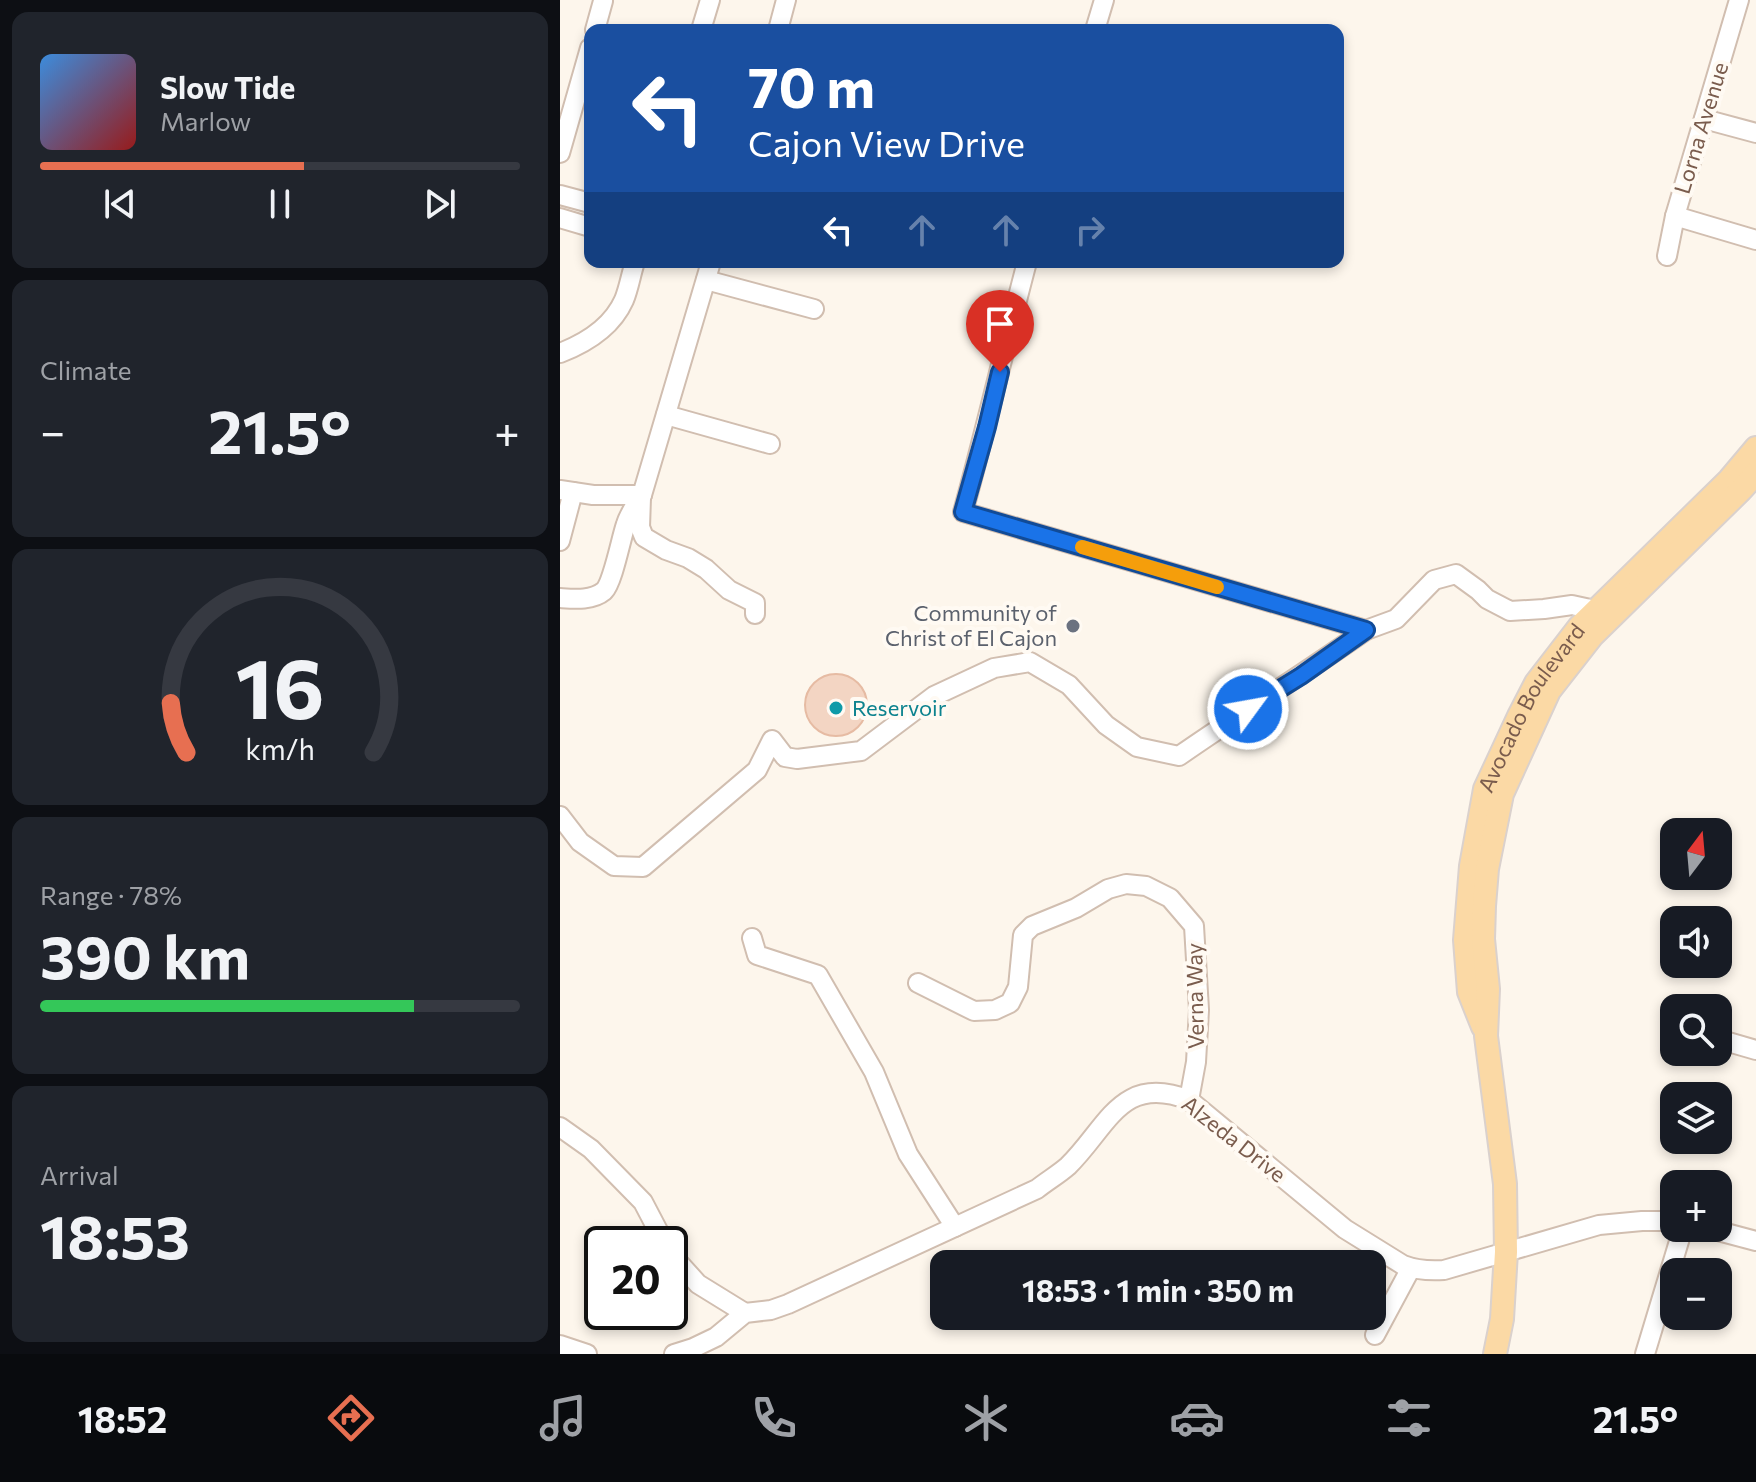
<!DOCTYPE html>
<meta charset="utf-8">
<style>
:root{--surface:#171b24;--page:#20242c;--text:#f1f3f6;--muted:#9ea1a6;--line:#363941;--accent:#e76f51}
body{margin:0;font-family:Commissioner,sans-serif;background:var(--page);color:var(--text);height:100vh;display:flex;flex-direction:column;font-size:30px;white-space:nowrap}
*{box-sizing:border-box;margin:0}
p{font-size:26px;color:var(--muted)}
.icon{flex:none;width:44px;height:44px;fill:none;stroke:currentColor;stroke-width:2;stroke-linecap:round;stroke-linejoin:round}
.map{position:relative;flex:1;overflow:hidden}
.details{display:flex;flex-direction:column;gap:12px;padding:12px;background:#0d0f14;width:560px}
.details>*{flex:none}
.hud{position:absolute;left:24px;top:24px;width:760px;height:244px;border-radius:16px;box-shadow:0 4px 12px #0003;background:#1a4fa0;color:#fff;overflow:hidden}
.needle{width:52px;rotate:16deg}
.buttons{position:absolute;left:1100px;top:818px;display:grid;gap:16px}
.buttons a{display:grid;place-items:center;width:72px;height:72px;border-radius:16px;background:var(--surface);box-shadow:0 4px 12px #0003;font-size:40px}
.speed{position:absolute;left:24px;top:1226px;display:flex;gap:16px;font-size:40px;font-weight:700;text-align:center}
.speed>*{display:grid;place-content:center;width:104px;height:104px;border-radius:50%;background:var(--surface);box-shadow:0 4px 12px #0003;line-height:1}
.speed .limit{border:4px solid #111;border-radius:12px;background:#fff;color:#111}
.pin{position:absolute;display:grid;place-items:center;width:68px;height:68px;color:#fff;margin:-82px -34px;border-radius:50% 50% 50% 0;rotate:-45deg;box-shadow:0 0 8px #0007}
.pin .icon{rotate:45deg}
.me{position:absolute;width:88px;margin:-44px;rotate:58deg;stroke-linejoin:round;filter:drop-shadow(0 0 6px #0008)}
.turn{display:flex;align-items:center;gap:28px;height:168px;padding:0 32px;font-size:36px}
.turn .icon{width:104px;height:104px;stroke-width:2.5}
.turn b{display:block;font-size:56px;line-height:68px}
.lanes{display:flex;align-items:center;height:76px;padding:0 32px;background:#0003;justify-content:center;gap:40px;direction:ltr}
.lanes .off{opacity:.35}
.big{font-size:60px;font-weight:700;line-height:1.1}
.details .widget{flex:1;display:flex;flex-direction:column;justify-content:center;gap:12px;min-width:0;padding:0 28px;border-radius:16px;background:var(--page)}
.details .dial{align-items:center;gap:0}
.dial svg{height:208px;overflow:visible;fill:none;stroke:var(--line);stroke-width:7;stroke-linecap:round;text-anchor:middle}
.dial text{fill:var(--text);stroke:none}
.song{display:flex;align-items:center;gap:24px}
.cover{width:96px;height:96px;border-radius:12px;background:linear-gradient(135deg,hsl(210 70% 55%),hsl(0 70% 35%))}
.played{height:8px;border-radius:4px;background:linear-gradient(90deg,var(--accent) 55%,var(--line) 55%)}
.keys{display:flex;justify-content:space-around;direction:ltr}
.heat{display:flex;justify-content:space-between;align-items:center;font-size:44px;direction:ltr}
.charge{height:12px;border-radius:6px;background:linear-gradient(90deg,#34c759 78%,var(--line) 0)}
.trip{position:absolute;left:370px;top:1250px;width:456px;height:80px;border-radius:16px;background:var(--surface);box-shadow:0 4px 12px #0003;font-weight:700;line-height:80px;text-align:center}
.tab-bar{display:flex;height:128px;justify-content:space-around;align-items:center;background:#090b0e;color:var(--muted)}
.tab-bar .icon{width:56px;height:56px}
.tab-bar .current{color:var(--accent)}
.tab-bar b{font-size:36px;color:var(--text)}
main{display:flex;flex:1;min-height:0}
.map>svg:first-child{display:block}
.building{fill:#f3d5c3;stroke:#e6bba3;stroke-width:2}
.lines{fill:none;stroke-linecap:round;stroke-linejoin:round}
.minor-casing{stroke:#d1beb0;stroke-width:22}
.major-casing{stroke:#dad1cd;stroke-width:26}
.minor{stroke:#fff;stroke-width:18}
.major{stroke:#fbd9a5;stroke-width:22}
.route-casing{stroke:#114b97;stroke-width:20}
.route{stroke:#1a73e8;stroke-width:14}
.slow{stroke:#f59e0b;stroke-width:14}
.worship-dot{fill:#6b7280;stroke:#fffaf3;stroke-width:3}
.culture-dot{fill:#0f9aa8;stroke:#fffaf3;stroke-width:3}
.labels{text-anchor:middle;stroke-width:8;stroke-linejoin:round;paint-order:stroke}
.street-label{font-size:22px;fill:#7a5c4d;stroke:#fffaf3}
.worship-label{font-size:22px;fill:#5b616d;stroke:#fffaf3;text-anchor:end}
.culture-label{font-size:22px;fill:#0d838f;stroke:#fffaf3;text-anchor:start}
</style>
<main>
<section class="details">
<div class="widget">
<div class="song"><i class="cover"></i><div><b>Slow Tide</b><p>Marlow</p></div></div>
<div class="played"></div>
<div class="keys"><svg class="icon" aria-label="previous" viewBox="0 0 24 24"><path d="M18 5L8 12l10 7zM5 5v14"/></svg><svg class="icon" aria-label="pause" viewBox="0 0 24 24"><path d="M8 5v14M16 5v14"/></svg><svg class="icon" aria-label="next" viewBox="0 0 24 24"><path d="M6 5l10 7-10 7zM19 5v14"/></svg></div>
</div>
<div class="widget"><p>Climate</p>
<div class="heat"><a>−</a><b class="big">21.5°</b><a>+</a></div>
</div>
<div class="widget dial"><svg viewBox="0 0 100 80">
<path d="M14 69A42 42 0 1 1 86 69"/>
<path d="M14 69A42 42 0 0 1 8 50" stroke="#e76f51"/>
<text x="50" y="56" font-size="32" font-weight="700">16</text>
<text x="50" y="72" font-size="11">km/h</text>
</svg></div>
<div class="widget"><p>Range · 78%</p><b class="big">390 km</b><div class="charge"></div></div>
<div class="widget"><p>Arrival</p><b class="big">18:53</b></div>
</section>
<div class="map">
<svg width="1196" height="1354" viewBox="0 0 1196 1354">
<rect width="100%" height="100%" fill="#fdf6ec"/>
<circle class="building" cx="276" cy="705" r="31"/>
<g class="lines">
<g class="minor-casing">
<g id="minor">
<polyline points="35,30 43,1"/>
<polyline points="141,30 150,0"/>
<polyline points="218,30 226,0"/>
<polyline points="535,30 544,0"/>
<polyline points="1144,119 1196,133"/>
<polyline points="0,153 30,48"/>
<polyline points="0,195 30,203"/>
<polyline points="1115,216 1196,240"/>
<polyline points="0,218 30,227"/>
<polyline points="1107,256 1115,216 1179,0"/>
<path d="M467,262C445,345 426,429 403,512L806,630L836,619L874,580L896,574L918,590L927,599L950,611L984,609L1012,605L1035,610"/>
<polyline points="146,280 254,309"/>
<path d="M0,353C26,343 52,327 64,300C69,288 71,274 75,262"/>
<polyline points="106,415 210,444"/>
<polyline points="0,490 33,495 82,495"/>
<polyline points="81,498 80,527 84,537 106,550 128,558 146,569 169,590 195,603 195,614"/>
<polyline points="0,541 13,492"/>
<path d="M0,598C14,599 32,601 44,591C53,582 61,538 66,524C69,514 76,504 82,495L151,262"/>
<path d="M0,816L20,842L54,866L83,867L197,770L212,740L225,757L237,759L301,751L374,696L434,668L470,662L509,685L546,725L577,747L619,756C681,713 745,673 806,630"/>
<polyline points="192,938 197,955 258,975 314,1072 348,1154 395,1227"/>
<polyline points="358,983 414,1011 435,1010 450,1003 458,987 463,935 472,926 516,908 548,889 566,884 586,886 610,898 634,926 639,1010 636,1062 629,1100"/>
<polyline points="1158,1039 1196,1050"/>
<polyline points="0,1127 31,1149 83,1202 105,1244"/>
<polyline points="1147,1228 1196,1241"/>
<polyline points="110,1253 138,1284 185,1313"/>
<polyline points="815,1335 851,1268"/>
<polyline points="0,1345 27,1354"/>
<path d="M114,1354L133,1348L156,1337L185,1313L211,1310L228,1304L477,1189C487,1181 499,1174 508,1166C548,1127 561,1073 629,1100L785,1229L843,1265C856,1270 869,1271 884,1270L1039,1225L1082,1221H1114"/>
<polyline points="1085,1354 1123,1228"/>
</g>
</g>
<g class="major-casing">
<g id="major">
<path id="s1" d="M923,1027L909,992L905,940L911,866L925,789L959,716L976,683L1020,626L1169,480L1196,448"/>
<polyline points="935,1354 942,1319 946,1252 945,1184 926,1036 928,989 923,939 924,906 927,869 942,794 989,691 1032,636 1181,490 1196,473"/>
</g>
</g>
<use href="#minor" class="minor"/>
<use href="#major" class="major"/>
</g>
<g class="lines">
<g class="route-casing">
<polyline id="route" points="440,372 427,427 403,512 806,630 741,676 688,709"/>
</g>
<use href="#route" class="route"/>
<polyline class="slow" points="522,547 657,587"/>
</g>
<circle class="worship-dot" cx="513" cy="626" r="8"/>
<circle class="culture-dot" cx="276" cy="708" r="8"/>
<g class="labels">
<g class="street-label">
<text transform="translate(1141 128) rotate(-73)" y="8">Lorna Avenue</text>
<text dy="8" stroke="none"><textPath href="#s1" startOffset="336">Avocado Boulevard</textPath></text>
<text transform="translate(635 996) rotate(-91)" y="8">Verna Way</text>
<text transform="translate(674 1139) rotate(38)" y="8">Alzeda Drive</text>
</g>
<g class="worship-label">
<text x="497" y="621">Community of<tspan x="497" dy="25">Christ of El Cajon</tspan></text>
</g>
<g class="culture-label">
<text x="292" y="716">Reservoir</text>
</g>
</g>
</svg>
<div class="buttons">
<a><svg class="needle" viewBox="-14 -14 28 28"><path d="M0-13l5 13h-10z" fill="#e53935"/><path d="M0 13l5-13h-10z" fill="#9ea1a6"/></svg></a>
<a><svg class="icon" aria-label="sound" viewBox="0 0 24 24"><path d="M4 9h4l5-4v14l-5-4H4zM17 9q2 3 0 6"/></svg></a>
<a><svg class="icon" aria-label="search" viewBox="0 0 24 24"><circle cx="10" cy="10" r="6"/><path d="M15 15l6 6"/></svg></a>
<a><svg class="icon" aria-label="layers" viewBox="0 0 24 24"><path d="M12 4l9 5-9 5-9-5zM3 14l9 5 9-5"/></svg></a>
<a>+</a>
<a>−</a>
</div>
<div class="speed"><div class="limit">20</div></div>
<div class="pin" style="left:440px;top:372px;background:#d93025"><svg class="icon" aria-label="arrive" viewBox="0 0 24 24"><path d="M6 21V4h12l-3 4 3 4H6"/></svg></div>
<svg class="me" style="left:688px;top:709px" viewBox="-20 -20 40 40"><circle r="17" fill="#1a73e8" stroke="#fff" stroke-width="3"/><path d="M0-11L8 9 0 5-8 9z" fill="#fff"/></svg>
<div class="trip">18:53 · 1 min · 350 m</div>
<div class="hud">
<div class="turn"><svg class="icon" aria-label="left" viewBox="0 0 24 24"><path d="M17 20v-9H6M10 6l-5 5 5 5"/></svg><div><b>70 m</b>Cajon View Drive</div></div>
<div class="lanes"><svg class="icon" aria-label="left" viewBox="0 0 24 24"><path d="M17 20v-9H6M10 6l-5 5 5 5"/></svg><svg class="icon off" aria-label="ahead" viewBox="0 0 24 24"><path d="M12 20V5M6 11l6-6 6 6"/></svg><svg class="icon off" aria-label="ahead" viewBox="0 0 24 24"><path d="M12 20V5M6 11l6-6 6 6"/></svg><svg class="icon off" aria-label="right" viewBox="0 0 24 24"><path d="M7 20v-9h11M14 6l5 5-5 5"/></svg></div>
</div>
</div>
</main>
<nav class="tab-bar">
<b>18:52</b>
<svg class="icon current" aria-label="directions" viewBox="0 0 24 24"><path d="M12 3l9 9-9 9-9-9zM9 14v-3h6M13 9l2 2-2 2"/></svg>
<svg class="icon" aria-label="music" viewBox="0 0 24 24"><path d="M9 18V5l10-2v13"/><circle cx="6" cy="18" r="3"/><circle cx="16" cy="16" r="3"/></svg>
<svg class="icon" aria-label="phone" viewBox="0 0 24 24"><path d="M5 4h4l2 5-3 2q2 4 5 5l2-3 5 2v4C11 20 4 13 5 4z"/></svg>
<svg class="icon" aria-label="climate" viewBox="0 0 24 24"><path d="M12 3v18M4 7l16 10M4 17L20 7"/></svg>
<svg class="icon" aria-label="car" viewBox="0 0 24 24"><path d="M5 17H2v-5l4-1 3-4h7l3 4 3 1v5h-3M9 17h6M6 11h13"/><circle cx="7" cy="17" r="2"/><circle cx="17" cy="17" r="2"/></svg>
<svg class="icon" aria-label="filters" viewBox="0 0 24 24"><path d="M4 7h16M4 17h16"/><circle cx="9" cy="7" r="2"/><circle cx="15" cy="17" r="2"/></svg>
<b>21.5°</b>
</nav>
